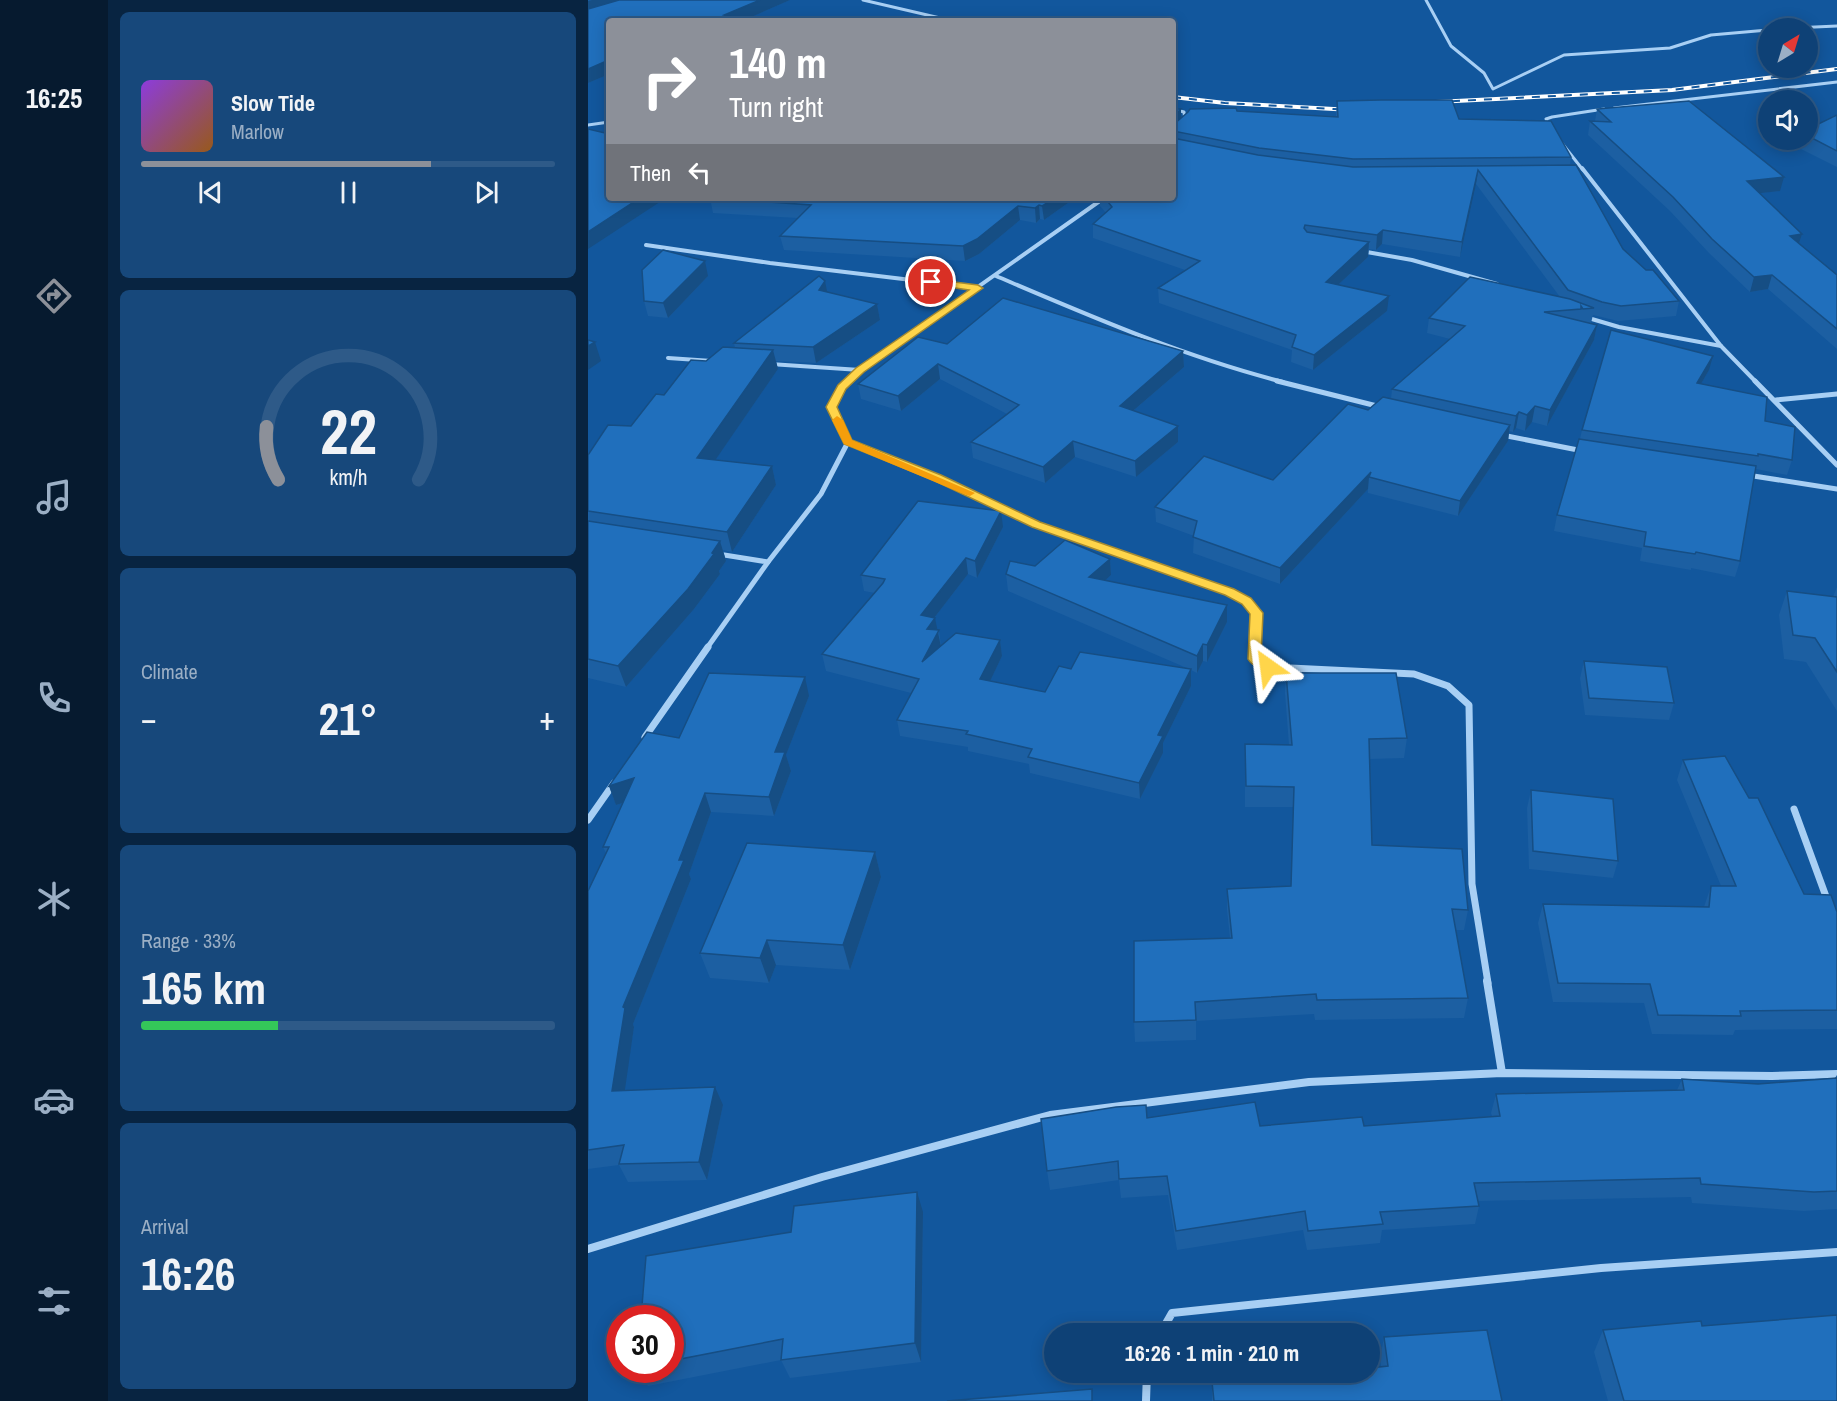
<!DOCTYPE html>
<meta charset="utf-8">
<style>
:root{--surface:#0e4176;--page:#17487b;--text:#f1f3f6;--muted:#9bafc5;--line:#2e5a88;--accent:#8c9099}
body{margin:0;font-family:"Archivo Narrow",sans-serif;background:var(--page);color:var(--text);height:100vh;display:flex;flex-direction:column;font-size:22px;white-space:nowrap}
*{box-sizing:border-box;margin:0}
p{font-size:20px;color:var(--muted)}
.icon{flex:none;width:33px;height:33px;fill:none;stroke:currentColor;stroke-width:2;stroke-linecap:round;stroke-linejoin:round}
.map{position:relative;flex:1;overflow:hidden}
.details{display:flex;flex-direction:column;gap:12px;padding:12px;background:#082441;width:480px}
.details>*{flex:none}
.top-card{position:absolute;left:18px;top:18px;width:570px;height:183px;border-radius:6px;box-shadow:0 3px 15px #0003,0 0 0 2px var(--line);background:#8c9099;color:#fff;overflow:hidden}
.needle{width:39px;rotate:38deg}
.fabs{position:absolute;left:1170px;top:18px;display:grid;gap:12px}
.fabs a{display:grid;place-items:center;width:60px;height:60px;border-radius:50%;background:var(--surface);box-shadow:0 3px 15px #0003,0 0 0 2px var(--line);font-size:30px}
.speed{position:absolute;left:18px;top:1305px;display:flex;gap:12px;font-size:30px;font-weight:700;text-align:center}
.speed>*{display:grid;place-content:center;width:78px;height:78px;border-radius:50%;background:var(--surface);box-shadow:0 3px 15px #0003,0 0 0 2px var(--line);line-height:1}
.speed .limit{border:9px solid #d22;background:#fff;color:#111}
.pin{position:absolute;display:grid;place-items:center;width:51px;height:51px;color:#fff;margin:-26px;border:3px solid #fff;border-radius:50%;box-shadow:0 2px 6px #0007}
.me{position:absolute;width:66px;margin:-33px;rotate:329deg;stroke-linejoin:round;filter:drop-shadow(0 0 4px #0008)}
.turn{display:flex;align-items:center;gap:21px;height:126px;padding:0 24px;font-size:27px}
.turn .icon{width:78px;height:78px;stroke-width:2.5}
.turn b{display:block;font-size:42px;line-height:51px}
.then{display:flex;align-items:center;height:57px;padding:0 24px;background:#0003;gap:12px;font-size:22px}
.big{font-size:45px;font-weight:800;line-height:1.1}
.details .tile{flex:1;display:flex;flex-direction:column;justify-content:center;gap:9px;min-width:0;padding:0 21px;border-radius:9px;background:var(--page)}
.details .dial{align-items:center;gap:0}
.dial svg{height:156px;overflow:visible;fill:none;stroke:var(--line);stroke-width:7;stroke-linecap:round;text-anchor:middle}
.dial text{fill:var(--text);stroke:none}
.song{display:flex;align-items:center;gap:18px}
.cover{width:72px;height:72px;border-radius:9px;background:linear-gradient(135deg,hsl(270 70% 55%),hsl(30 70% 35%))}
.played{height:6px;border-radius:3px;background:linear-gradient(90deg,var(--accent) 70%,var(--line) 70%)}
.keys{display:flex;justify-content:space-around;direction:ltr}
.heat{display:flex;justify-content:space-between;align-items:center;font-size:33px;direction:ltr}
.charge{height:9px;border-radius:4px;background:linear-gradient(90deg,#34c759 33%,var(--line) 0)}
.trip{position:absolute;left:456px;top:1323px;width:336px;height:60px;border-radius:30px;background:var(--surface);box-shadow:0 3px 15px #0003,0 0 0 2px var(--line);font-weight:800;line-height:60px;text-align:center}
main{display:flex;flex:1;min-height:0}
.menu{display:flex;flex-direction:column;width:108px;justify-content:space-around;align-items:center;background:#061a2f;color:var(--muted)}
.menu .icon{width:42px;height:42px}
.menu .selected{color:var(--accent)}
.menu b{font-size:27px;color:var(--text)}
.map>svg:first-child{display:block}
.lines{fill:none;stroke-linecap:round;stroke-linejoin:round}
.minor-far4{stroke:#a8cff4;stroke-width:3}
.minor-far3{stroke:#a8cff4;stroke-width:4}
.minor-far2{stroke:#a8cff4;stroke-width:5}
.minor-far1{stroke:#a8cff4;stroke-width:7}
.minor{stroke:#a8cff4;stroke-width:8}
.rail-casing{stroke:#fff;stroke-width:4}
.rail{stroke:#12579d;stroke-width:2;stroke-dasharray:8;stroke-linecap:butt}
.wall{fill:#1c5fa2}
.shaded-wall{fill:#164e84}
.building{fill:#206fbc;stroke:#164e84;stroke-width:1.5}
.route{fill:#ffd54a;stroke:#a68a30;stroke-width:1.5}
.slow{fill:#f59e0b}
</style>
<main>
<nav class="menu">
<b>16:25</b>
<svg class="icon selected" aria-label="directions" viewBox="0 0 24 24"><path d="M12 3l9 9-9 9-9-9zM9 14v-3h6M13 9l2 2-2 2"/></svg>
<svg class="icon" aria-label="music" viewBox="0 0 24 24"><path d="M9 18V5l10-2v13"/><circle cx="6" cy="18" r="3"/><circle cx="16" cy="16" r="3"/></svg>
<svg class="icon" aria-label="phone" viewBox="0 0 24 24"><path d="M5 4h4l2 5-3 2q2 4 5 5l2-3 5 2v4C11 20 4 13 5 4z"/></svg>
<svg class="icon" aria-label="climate" viewBox="0 0 24 24"><path d="M12 3v18M4 7l16 10M4 17L20 7"/></svg>
<svg class="icon" aria-label="car" viewBox="0 0 24 24"><path d="M5 17H2v-5l4-1 3-4h7l3 4 3 1v5h-3M9 17h6M6 11h13"/><circle cx="7" cy="17" r="2"/><circle cx="17" cy="17" r="2"/></svg>
<svg class="icon" aria-label="filters" viewBox="0 0 24 24"><path d="M4 7h16M4 17h16"/><circle cx="9" cy="7" r="2"/><circle cx="15" cy="17" r="2"/></svg>
</nav>
<section class="details">
<div class="tile">
<div class="song"><i class="cover"></i><div><b>Slow Tide</b><p>Marlow</p></div></div>
<div class="played"></div>
<div class="keys"><svg class="icon" aria-label="previous" viewBox="0 0 24 24"><path d="M18 5L8 12l10 7zM5 5v14"/></svg><svg class="icon" aria-label="pause" viewBox="0 0 24 24"><path d="M8 5v14M16 5v14"/></svg><svg class="icon" aria-label="next" viewBox="0 0 24 24"><path d="M6 5l10 7-10 7zM19 5v14"/></svg></div>
</div>
<div class="tile dial"><svg viewBox="0 0 100 80">
<path d="M14 69A42 42 0 1 1 86 69"/>
<path d="M14 69A42 42 0 0 1 8 42" stroke="#8c9099"/>
<text x="50" y="56" font-size="32" font-weight="700">22</text>
<text x="50" y="72" font-size="11">km/h</text>
</svg></div>
<div class="tile"><p>Climate</p>
<div class="heat"><a>−</a><b class="big">21°</b><a>+</a></div>
</div>
<div class="tile"><p>Range · 33%</p><b class="big">165 km</b><div class="charge"></div></div>
<div class="tile"><p>Arrival</p><b class="big">16:26</b></div>
</section>
<div class="map">
<svg width="1249" height="1401" viewBox="0 0 1249 1401">
<rect width="100%" height="100%" fill="#12579d"/>
<g class="lines">
<g class="minor-far4">
<polyline points="275,0 365,21"/>
<polyline points="838,0 863,46 896,73 905,89 976,55 1082,48 1123,35 1180,30"/>
<polyline points="1205,28 1249,26"/>
<polyline points="1026,108 1249,82"/>
<polyline points="585,109 596,112 597,121"/>
<polyline points="0,125 21,122"/>
<polyline points="961,126 958,119 964,117 1016,109"/>
<polyline points="973,142 995,170"/>
</g>
<g class="minor-far3">
<polyline points="994,168 1133,346 1168,382"/>
<polyline points="58,245 182,263 390,288"/>
<polyline points="773,251 824,260 909,284"/>
<path d="M408,276C502,316 596,357 695,382"/>
<polyline points="997,317 1031,327 1133,346"/>
<polyline points="80,358 124,361"/>
<polyline points="182,364 272,370"/>
<polyline points="259,382 272,370 516,198"/>
</g>
<g class="minor-far2">
<polyline points="689,381 793,407"/>
<polyline points="1167,381 1249,465"/>
<polyline points="1188,400 1249,394"/>
<polyline points="914,435 995,451"/>
<polyline points="260,442 349,478 448,524 641,592 658,601 669,613 667,648"/>
<polyline points="1159,475 1249,489"/>
<polyline points="130,554 180,562"/>
<polyline points="119,648 180,562 233,494 260,442 243,407 253,388 261,381"/>
</g>
<g class="minor-far1">
<polyline points="667,647 666,659 680,667 826,674 860,686 881,705 884,884 900,983"/>
<polyline points="57,737 120,647"/>
<polyline points="1206,809 1240,902"/>
<polyline points="0,820 26,783"/>
</g>
<g class="minor">
<polyline points="899,981 914,1073"/>
<polyline points="0,1249 234,1177 462,1115 721,1082 914,1073 1184,1076 1249,1074"/>
<polyline points="572,1334 584,1313 1013,1268 1249,1252"/>
<polyline points="558,1401 559,1372"/>
</g>
<g class="rail-casing">
<g id="rail">
<polyline points="147,14 180,21"/>
<polyline points="585,97 637,103 764,110"/>
<polyline points="848,102 1084,90 1249,69"/>
</g>
</g>
<use href="#rail" class="rail"/>
</g>
<g class="wall">
<polygon points="0,0 202,0 156,20 21,21 21,75 19,75 0,83"/>
<polygon points="585,100 586,100 587,109 593,118 649,111 748,116 749,101 871,119 983,157 982,165 1035,249 1091,301 1088,316 1030,321 1005,315 1003,323 1002,323 1009,325 1006,340 959,426 944,422 937,431 928,428 925,432 921,431 920,441 870,516 780,493 780,489 692,584 605,553 606,536 568,522 567,507 685,480 780,410 803,399 804,389 862,339 839,333 841,318 972,297 888,184 872,257 794,244 788,250 781,249 780,257 750,285 799,311 725,370 703,362 704,350 571,303 570,288 597,270 505,238 505,224 518,213 512,206 512,198 585,198"/>
<polygon points="1009,109 1192,191 1171,193 1211,243 1249,275 1249,349 1180,289 1162,292 1121,253 1082,211 1000,135 1002,121 1007,121"/>
<polygon points="1249,115 1249,167 1209,147 1211,140 1220,140 1220,129"/>
<polygon points="122,198 487,198 456,220 452,219 448,223 432,220 391,254 377,261 196,250 192,236 210,218 125,213"/>
<polygon points="120,276 80,318 60,316 56,301"/>
<polygon points="239,292 289,304 292,320 228,363 188,361 190,369 127,460 184,466 188,485 144,552 135,550 138,561 131,571 132,574 106,609 38,687 0,678 0,455 43,426 76,395 118,361 147,348 146,343"/>
<polygon points="359,344 595,351 596,367 545,411 590,426 590,442 548,477 487,457 457,483 385,458 383,442 419,414 352,379 313,411 273,399 270,384"/>
<polygon points="1121,370 1113,384 1177,421 1204,460 1199,475 1168,469 1152,561 1147,577 1103,568 1103,570 1052,561 1054,548 966,531 969,515 992,439 994,430"/>
<polygon points="415,527 389,578 380,574 346,618 349,630 351,630 353,646 412,640 414,656 402,681 457,692 483,669 601,669 420,591 418,574 447,566 522,559 523,575 517,580 639,605 639,622 619,662 615,661 609,673 603,670 603,686 575,743 575,753 552,799 442,773 441,764 380,751 380,747 312,736 309,720 323,693 238,671 234,654 287,593 276,591 273,575"/>
<polygon points="1249,587 1249,711 1218,662 1196,659 1191,615 1199,591 1245,597"/>
<polygon points="996,661 1086,703 1081,720 997,715 992,678"/>
<polygon points="698,673 819,738 816,758 782,759 784,845 880,910 876,930 868,930 880,998 876,1018 727,1020 726,1014 608,1021 608,1040 547,1042 546,1022 642,938 639,910 639,889 703,886 705,807 657,807 657,744 701,745 697,693"/>
<polygon points="221,696 198,755 203,771 186,816 123,812 101,874 103,879 45,1024 46,1027 36,1091 135,1105 119,1180 40,1182 31,1165 0,1169 0,891 18,853 15,847 35,803 28,805 21,786 91,738"/>
<polygon points="1095,760 1216,894 1249,912 1249,1029 1147,1030 1145,1035 1064,1034 1056,1003 965,1002 950,923 955,904 1116,907 1123,886 1133,886 1089,780"/>
<polygon points="943,790 1030,861 1025,878 941,869 939,808"/>
<polygon points="287,852 293,877 262,970 188,965 181,983 122,978 112,953"/>
<polygon points="1249,1075 1249,1209 1216,1211 1104,1203 1103,1197 890,1201 891,1206 887,1224 794,1230 792,1243 719,1250 715,1230 589,1250 580,1195 533,1198 531,1180 462,1190 459,1171 559,1118 672,1126 776,1126 904,1116 903,1113 908,1094 1089,1090 1094,1079 1170,1084 1247,1078"/>
<polygon points="335,1212 333,1362 202,1378 193,1360 60,1386 50,1370 82,1370 82,1318"/>
<polygon points="1114,1326 1249,1401 1020,1401 1006,1352 1015,1330"/>
<polygon points="796,1337 914,1401 624,1401 624,1382 793,1366 792,1359"/>
</g>
<g class="shaded-wall">
<polygon points="4,0 49,0 0,14 0,1"/>
<polygon points="172,0 202,0 154,21 136,15"/>
<polygon points="16,62 19,75 0,83 0,69"/>
<polygon points="593,109 593,122 585,130 585,117"/>
<polygon points="890,170 888,184 872,257 874,242"/>
<polygon points="1196,177 1192,191 1155,195 1159,181"/>
<polygon points="52,198 78,198 0,249 0,232"/>
<polygon points="466,198 487,198 456,220 454,206"/>
<polygon points="451,205 452,219 448,223 447,208"/>
<polygon points="430,206 432,220 391,254 377,261 375,246"/>
<polygon points="795,230 794,244 788,250 789,235"/>
<polygon points="1214,234 1209,249 1202,236"/>
<polygon points="781,242 780,257 737,297 738,282"/>
<polygon points="117,261 120,276 80,318 75,303"/>
<polygon points="1184,275 1180,289 1162,292 1166,277"/>
<polygon points="237,281 240,296 231,290"/>
<polygon points="801,296 799,311 725,370 726,355"/>
<polygon points="289,304 292,320 228,363 225,347"/>
<polygon points="1009,325 1006,340 959,426 962,410"/>
<polygon points="7,342 13,361 0,370 0,346"/>
<polygon points="185,350 190,369 115,478 109,458"/>
<polygon points="595,351 596,367 532,422 532,406"/>
<polygon points="1125,356 1121,370 1105,398 1109,383"/>
<polygon points="350,364 352,379 313,411 310,396"/>
<polygon points="947,406 944,422 937,431 939,415"/>
<polygon points="931,412 928,428 925,432 928,416"/>
<polygon points="922,425 920,441 870,516 872,501"/>
<polygon points="590,426 590,442 548,477 547,461"/>
<polygon points="485,441 487,457 457,483 455,467"/>
<polygon points="184,466 188,485 144,552 139,532"/>
<polygon points="783,472 781,477 780,489 692,584 692,568"/>
<polygon points="413,511 415,527 389,578 387,561"/>
<polygon points="132,541 138,561 131,571 132,574 106,609 38,687 30,666 124,553"/>
<polygon points="378,558 380,574 336,631 333,615"/>
<polygon points="522,559 523,575 502,594 501,577"/>
<polygon points="639,605 639,622 619,662 619,645"/>
<polygon points="347,618 353,647 334,662 339,629"/>
<polygon points="412,640 414,656 395,696 392,679"/>
<polygon points="615,644 615,661 609,673 609,656"/>
<polygon points="603,669 603,686 575,743 575,753 552,799 551,783 570,735"/>
<polygon points="217,677 221,696 198,755 203,771 186,816 181,797 187,752"/>
<polygon points="46,778 54,797 28,805 21,786"/>
<polygon points="117,793 123,812 101,874 103,879 45,1024 46,1027 34,1110 24,1091 35,1007"/>
<polygon points="287,852 293,877 262,970 255,945"/>
<polygon points="179,940 188,965 181,983 172,958"/>
<polygon points="127,1087 135,1105 119,1180 111,1162"/>
<polygon points="329,1192 335,1212 333,1362 327,1343"/>
</g>
<g class="building">
<polygon points="31,0 172,0 136,15 159,21 21,21 21,64 16,62 0,69 0,9"/>
<polygon points="793,100 864,100 871,119 963,121 983,157 765,159 671,148 585,131 585,125 600,112 602,109 648,108 649,111 750,117 749,101"/>
<polygon points="1101,101 1196,177 1159,181 1214,234 1202,236 1249,275 1249,329 1184,275 1166,277 1124,239 1085,197 1002,121 1023,122 1009,109"/>
<polygon points="585,109 593,109 585,117"/>
<polygon points="1249,115 1249,151 1220,136 1220,129"/>
<polygon points="0,129 17,133 21,131 21,198 52,198 0,232"/>
<polygon points="585,138 670,155 765,167 988,165 1035,249 1058,270 1065,270 1091,301 1033,306 1014,302 980,290 890,170 874,242 795,230 789,235 717,225 716,228 719,232 781,242 738,282 801,296 726,355 704,347 708,335 570,288 612,261 505,224 524,207 517,198 585,198"/>
<polygon points="122,198 466,198 454,206 451,205 447,208 430,206 389,239 375,246 192,236 223,205"/>
<polygon points="75,250 117,261 75,303 56,301 54,270"/>
<polygon points="231,276 237,281 231,290 289,304 225,347 146,343"/>
<polygon points="882,277 982,299 1006,308 995,309 993,306 993,309 956,312 1009,325 962,410 947,406 939,415 931,412 928,416 804,389 877,326 841,318"/>
<polygon points="415,298 595,351 532,406 590,426 547,461 485,441 455,467 383,442 431,405 350,364 310,396 270,384 330,337 359,344"/>
<polygon points="1023,330 1125,356 1109,383 1179,397 1177,421 1207,427 1204,460 1170,454 1170,456 994,430"/>
<polygon points="0,340 7,342 0,346"/>
<polygon points="135,347 185,350 109,458 184,466 139,532 0,511 0,455 20,425 43,426 68,394 76,395 103,360 118,361"/>
<polygon points="795,397 922,425 872,501 781,477 783,472 692,568 605,537 609,521 567,507 616,456 685,480 760,404 780,410"/>
<polygon points="991,439 1168,466 1152,561 1108,552 1107,554 1056,546 1058,532 969,515"/>
<polygon points="330,501 413,511 387,561 378,558 333,615 347,618 339,629 351,630 334,662 368,633 412,640 392,679 457,692 471,666 483,669 492,652 603,669 570,735 575,736 551,783 440,757 444,749 378,734 380,731 309,720 331,679 234,654 295,583 297,579 273,575"/>
<polygon points="0,521 132,541 124,553 126,554 100,589 30,666 0,659"/>
<polygon points="477,540 522,559 501,577 639,605 619,645 615,644 609,656 418,574 422,561 447,566"/>
<polygon points="1199,591 1249,597 1249,672 1227,638 1205,635"/>
<polygon points="996,661 1079,667 1086,703 1001,698"/>
<polygon points="121,673 217,677 187,752 197,752 181,797 117,793 91,860 96,860 35,1007 37,1008 24,1091 127,1087 111,1162 31,1164 36,1145 0,1150 0,891 21,847 15,847 46,778 21,786 59,732 91,738"/>
<polygon points="698,673 808,673 819,738 781,739 784,845 874,849 880,910 864,909 880,998 729,1000 728,994 607,1002 608,1020 546,1022 546,941 644,938 639,889 703,886 706,787 658,786 657,744 704,745"/>
<polygon points="1137,756 1161,798 1170,798 1216,894 1243,895 1249,912 1249,1010 1152,1011 1153,1016 1070,1015 1062,984 970,983 955,904 1121,907 1123,886 1148,886 1095,760"/>
<polygon points="943,790 1025,799 1030,861 945,851"/>
<polygon points="159,843 287,852 255,945 179,940 172,958 112,953"/>
<polygon points="1249,1078 1249,1191 1226,1192 1113,1184 1112,1178 886,1183 891,1206 792,1212 795,1224 720,1231 717,1211 588,1231 579,1176 531,1179 530,1161 459,1171 453,1119 528,1107 558,1105 559,1118 667,1102 672,1126 774,1117 776,1126 912,1116 908,1094 1096,1090 1094,1079 1170,1084"/>
<polygon points="329,1192 327,1343 193,1360 195,1339 82,1361 82,1318 53,1318 58,1256 203,1232 206,1206"/>
<polygon points="1249,1315 1249,1401 1036,1401 1015,1330 1113,1321 1114,1326"/>
<polygon points="899,1330 914,1401 626,1401 624,1382 729,1372 782,1372 782,1368 800,1366 796,1337"/>
<polygon points="504,1389 504,1401 359,1401"/>
</g>
<path class="route" d="M343,279L390,285L395,288L276,372L258,389L249,407L264,440L353,475L452,522L646,589L663,598L675,613L673,657L686,667L685,670C676,672 664,666 660,659L662,614L654,604L637,595L444,527L345,480L256,444L238,407L250,385L268,368L381,290L340,284L338,282Z"/>
<polygon class="slow" points="249,416 255,420 264,440 387,493 382,496 378,495 256,444 244,420"/>
</svg>
<div class="fabs">
<a><svg class="needle" viewBox="-14 -14 28 28"><path d="M0-13l5 13h-10z" fill="#e53935"/><path d="M0 13l5-13h-10z" fill="#9bafc5"/></svg></a>
<a><svg class="icon" aria-label="sound" viewBox="0 0 24 24"><path d="M4 9h4l5-4v14l-5-4H4zM17 9q2 3 0 6"/></svg></a>
</div>
<div class="speed"><div class="limit">30</div></div>
<div class="pin" style="left:343px;top:282px;background:#d93025"><svg class="icon" aria-label="arrive" viewBox="0 0 24 24"><path d="M6 21V4h12l-3 4 3 4H6"/></svg></div>
<svg class="me" style="left:680px;top:667px" viewBox="-20 -20 40 40"><path d="M0-17L14 15 0 8-14 15z" fill="#ffd54a" stroke="#fff" stroke-width="4"/></svg>
<div class="trip">16:26 · 1 min · 210 m</div>
<div class="top-card">
<div class="turn"><svg class="icon" aria-label="right" viewBox="0 0 24 24"><path d="M7 20v-9h11M14 6l5 5-5 5"/></svg><div><b>140 m</b>Turn right</div></div>
<div class="then">Then<svg class="icon" aria-label="left" viewBox="0 0 24 24"><path d="M17 20v-9H6M10 6l-5 5 5 5"/></svg></div>
</div>
</div>
</main>
